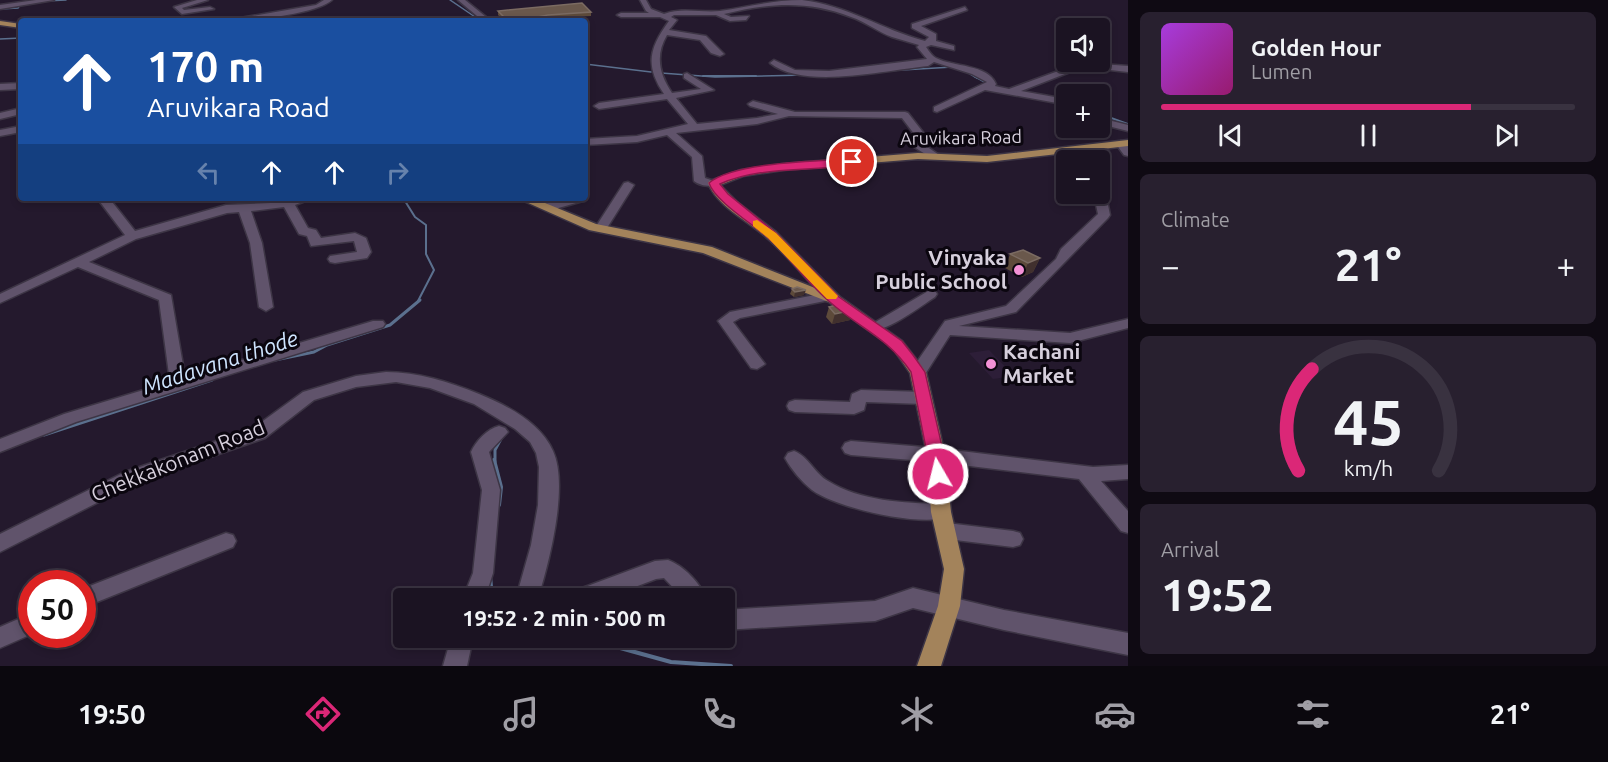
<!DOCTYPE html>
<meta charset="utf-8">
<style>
:root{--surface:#1b1322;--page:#28202f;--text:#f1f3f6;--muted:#a09ea5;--line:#393240;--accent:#db2777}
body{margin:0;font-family:Ubuntu,sans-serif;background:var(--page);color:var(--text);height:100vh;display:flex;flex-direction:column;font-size:22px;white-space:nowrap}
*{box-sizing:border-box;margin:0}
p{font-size:20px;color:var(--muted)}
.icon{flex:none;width:33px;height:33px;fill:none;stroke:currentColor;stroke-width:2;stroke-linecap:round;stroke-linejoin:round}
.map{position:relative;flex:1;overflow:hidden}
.sheet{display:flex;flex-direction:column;gap:12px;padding:12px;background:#0f0a13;width:480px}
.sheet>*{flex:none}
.guide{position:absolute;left:18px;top:18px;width:570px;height:183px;border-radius:6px;box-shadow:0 3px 9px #0003,0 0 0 2px var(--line);background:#1a4fa0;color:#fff;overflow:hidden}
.fabs{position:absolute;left:1056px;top:18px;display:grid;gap:12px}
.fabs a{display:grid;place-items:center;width:54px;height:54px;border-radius:6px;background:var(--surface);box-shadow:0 3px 9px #0003,0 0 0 2px var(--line);font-size:30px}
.speed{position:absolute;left:18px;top:570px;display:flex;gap:12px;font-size:30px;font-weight:700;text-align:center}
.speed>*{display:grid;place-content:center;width:78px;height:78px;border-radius:50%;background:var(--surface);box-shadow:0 3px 9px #0003,0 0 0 2px var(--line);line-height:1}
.speed .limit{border:9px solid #d22;background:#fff;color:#111}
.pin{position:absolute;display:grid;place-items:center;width:51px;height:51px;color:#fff;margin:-26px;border:3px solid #fff;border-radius:50%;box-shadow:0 2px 6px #0007}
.me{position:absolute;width:66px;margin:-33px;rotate:352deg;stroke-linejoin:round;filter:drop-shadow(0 0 4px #0008)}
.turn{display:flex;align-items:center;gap:21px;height:126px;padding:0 30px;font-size:27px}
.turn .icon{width:78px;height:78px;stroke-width:2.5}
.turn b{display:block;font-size:42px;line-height:51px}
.lanes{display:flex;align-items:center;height:57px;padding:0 30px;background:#0003;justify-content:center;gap:30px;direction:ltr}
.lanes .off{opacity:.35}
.big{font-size:45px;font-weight:700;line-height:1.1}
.sheet .card{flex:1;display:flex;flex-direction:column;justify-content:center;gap:9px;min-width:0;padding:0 21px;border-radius:9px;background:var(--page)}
.sheet .dial{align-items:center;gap:0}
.dial svg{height:156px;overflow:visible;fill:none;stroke:var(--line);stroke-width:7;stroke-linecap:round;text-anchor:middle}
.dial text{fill:var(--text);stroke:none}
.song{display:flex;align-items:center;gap:18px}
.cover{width:72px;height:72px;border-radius:9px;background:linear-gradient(135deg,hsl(280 70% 55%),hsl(320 70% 35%))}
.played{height:6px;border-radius:3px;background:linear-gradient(90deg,var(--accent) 75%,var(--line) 75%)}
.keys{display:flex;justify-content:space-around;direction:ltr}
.heat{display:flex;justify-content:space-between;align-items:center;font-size:33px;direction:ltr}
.trip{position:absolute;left:393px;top:588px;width:342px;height:60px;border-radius:6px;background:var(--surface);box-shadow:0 3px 9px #0003,0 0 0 2px var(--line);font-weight:700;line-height:60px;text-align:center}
.menu{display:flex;height:96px;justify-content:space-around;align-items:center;background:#0b080e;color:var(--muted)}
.menu .icon{width:42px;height:42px}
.menu .active{color:var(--accent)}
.menu b{font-size:27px;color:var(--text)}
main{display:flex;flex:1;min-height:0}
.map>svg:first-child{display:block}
.built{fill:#2d1e38}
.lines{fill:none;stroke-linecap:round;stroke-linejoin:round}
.stream-far3{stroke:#5b708e;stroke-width:1.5}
.stream-far2{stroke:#5b708e;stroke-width:2}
.stream-far1{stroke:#5b708e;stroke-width:3}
.stream{stroke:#5b708e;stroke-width:4}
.minor-casing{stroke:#3d3545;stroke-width:3}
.major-casing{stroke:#3d3545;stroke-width:3}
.minor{fill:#60536b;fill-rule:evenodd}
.major{fill:#a3835b;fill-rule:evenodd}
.wall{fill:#5d4a3a}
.shaded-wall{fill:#41302e}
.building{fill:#6a584c;stroke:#7b6b62;stroke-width:1.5}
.route{fill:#db2777;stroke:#8e194d;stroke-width:1.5}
.slow{fill:#f59e0b}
.poi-dot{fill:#f391d6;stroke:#0b060f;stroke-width:2}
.labels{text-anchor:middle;stroke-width:6;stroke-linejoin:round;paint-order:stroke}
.far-street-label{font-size:18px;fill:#d6cfdc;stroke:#0b060f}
.poi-label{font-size:21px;font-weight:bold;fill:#d6cfdc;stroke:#0b060f;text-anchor:end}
.street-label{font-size:21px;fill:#d6cfdc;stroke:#0b060f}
.water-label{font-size:22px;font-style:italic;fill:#cee4fe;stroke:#0b060f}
</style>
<main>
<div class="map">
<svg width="1128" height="666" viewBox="0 0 1128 666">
<rect width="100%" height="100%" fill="#24192d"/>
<polygon class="built" points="989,350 1014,376 993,379 969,353"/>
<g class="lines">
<g class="stream-far3">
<polyline points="450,0 481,21"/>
<polyline points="45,1 66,0"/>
<polyline points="0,9 18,8 20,5"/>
<polyline points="0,39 21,38"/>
<polyline points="585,64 651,72"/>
<polyline points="885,71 953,67"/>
<polyline points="965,71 977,78"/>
<polyline points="661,73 715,77 806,75"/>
</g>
<g class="stream-far2">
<polyline points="703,76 756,76"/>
<polyline points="974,76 987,83"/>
<polyline points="1056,102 1066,104"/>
<polyline points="1100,114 1128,124"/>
<polyline points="408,198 405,201 415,217 426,225 426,254 434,270 418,301"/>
</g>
<g class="stream-far1">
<polyline points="275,360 314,352 327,345 390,325 420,300"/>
<polyline points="44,435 212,380"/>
<polyline points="266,436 287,420"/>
<polyline points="495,462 495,450 502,437"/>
</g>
<g class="stream">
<polyline points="494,460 501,487 499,505"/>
<polyline points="120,491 170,471"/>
<polyline points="490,576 492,598"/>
<polyline points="584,638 671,662 731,666"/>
</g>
<g class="minor-casing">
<g id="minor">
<polygon points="36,0 54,0 0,9 0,5"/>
<polygon points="197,0 208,0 182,8 184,10 210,7 214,9 182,14 174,7"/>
<path d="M324,0H332C315,15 248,21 223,21L316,5Z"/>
<polygon points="458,0 465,0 491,21 483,21"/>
<path d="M640,0H646L651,9L664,14C682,7 702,13 720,11C748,7 773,0 802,0C846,5 883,30 925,41L929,37L912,28V24L965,7L967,10L921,26L936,34V41L954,46V50L931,45L926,47C929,51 932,56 936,58C953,67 988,64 996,84L995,86L1009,89L1072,66L1070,64L1074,62L1128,66V72L1083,67L1021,91L1060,98V102L1057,103L985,90L937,112L934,111V107L987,82L972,74L934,62L928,66C887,70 803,90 770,63L774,60L795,70L829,71L927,59L917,47L919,45C910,42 901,40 892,37C878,32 866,22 851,17C808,0 769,3 724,14L731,17L749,16L746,20L730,21L716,15H674L671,17L677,20L669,30L706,36L724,54L720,56L711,53L700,40L667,35C655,55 659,74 672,93L701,89L684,78V74L687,73L714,90L676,98L697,124L757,118L778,114L750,106L748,104L753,101L795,112H905L908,113L929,140L923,144L942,157L941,159H933L911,145V141L918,139L902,118L789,116L757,124L676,133L702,156L705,178L720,183C714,188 700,186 694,181L692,157L667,135L637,142L585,145V139L637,136L688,124L667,99L599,109L594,106L599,103L664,94C644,65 650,47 669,21L660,17H621L617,15L621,13H649L646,11Z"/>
<polygon points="21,83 21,89 0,90 0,84"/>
<polygon points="21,108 21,114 0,119 0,113"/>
<polygon points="1100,118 1128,125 1128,131 1100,124"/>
<polygon points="21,126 21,132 0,136 0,130"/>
<polygon points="1121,141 1128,146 1128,156 1124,155 1116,144"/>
<polygon points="628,182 634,185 607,228 601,232 597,231 595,228 624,183"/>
<polygon points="1100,192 1108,205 1110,215 1108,218 1016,312 959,326 1070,333 1128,319 1128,328 1070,343 950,335 924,376 912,376 910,372 945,321 1006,306 1056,259 1061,249 1098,214 1096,205 1089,194"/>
<polygon points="97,198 109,198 135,231 226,205 271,203 293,198 313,198 295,205 308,228 316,230 321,238 355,233 366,238 371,252 367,258 335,263 330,262 328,259 330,256 357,252 354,241 311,246 307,236 299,234 284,207 251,211 262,243 273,307 266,311 259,307 250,243 239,212 227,213 136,239 89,262 171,295 185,377 373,321 383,321 385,324 383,327 76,422 0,452 0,439 64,414 170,382 159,300 78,267 0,303 0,294 125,235"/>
<polygon points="569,198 585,199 583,201 548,211 542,207 544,204"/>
<path d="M930,290L935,291L937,294L935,297C921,306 885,334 869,330L867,327Z"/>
<polygon points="825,293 832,297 830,300 740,318 733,322 765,364 757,369 751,368 718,321 730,312"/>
<path d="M386,372C418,372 449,382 479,394C506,405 540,422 553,451C569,486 549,563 538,598H516L531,545L538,505L539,467L536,453L530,442L515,429L474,404L430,388L396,382L356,387L314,400L265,438L138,482L0,552V534L125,472L252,429L303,392L356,376Z"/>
<polygon points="861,390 923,392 929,394 931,398 929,402 923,404 866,402 864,410 854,414 795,412 789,410 787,406 789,402 795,400 850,402 852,394"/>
<path d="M499,426L505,428L508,432L489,452L500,490L493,573L485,598H463L473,573L482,490L471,452C476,441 487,429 499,426Z"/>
<polygon points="851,441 936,448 1093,467 1128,465 1128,479 1101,481 1128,511 1128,533 1121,531 1079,479 936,462 851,455 845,453 842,448 845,443"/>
<path d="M794,451C808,456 815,474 828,481C860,501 904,503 941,504L948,507L951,512L948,517C920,527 836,508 812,490C802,482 791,469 785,458L788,453Z"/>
<polygon points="947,523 1013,531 1020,533 1023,539 1020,545 1013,547 947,539 940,537 937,531 940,525"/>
<polygon points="226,533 233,535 236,541 233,547 82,608 82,589"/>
<path d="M668,560C684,566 700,583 706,598H683L664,578L656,579L606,598H571L574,591L655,561Z"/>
<polygon points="913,588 1004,610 1128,633 1128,655 1004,630 913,608 875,621 724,630 724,610 875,601"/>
<polygon points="32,613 32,634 0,648 0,627"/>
<polygon points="451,638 473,638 467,666 443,666"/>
</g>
</g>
<g class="major-casing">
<g id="major">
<polygon points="0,21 21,24 21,28 0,25"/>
<path d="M1128,140V146L987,162L918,159L783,170L743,176L720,185L737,202L776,232L840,297L902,341L926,372L945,455L951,512L964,569L960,606L941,666H917L938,606L944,569L931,512L927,455L910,373L892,347L829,302L703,253L589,230L517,198H533L596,224L712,247L815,288C799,271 784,252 766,237C748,221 717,206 708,183L710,181L741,170L783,164L918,153L987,156Z"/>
</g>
</g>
<use href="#minor" class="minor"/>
<use href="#major" class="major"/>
</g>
<g class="wall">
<polygon points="498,11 591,12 591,16 548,18 536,21 504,21 498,15"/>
<polygon points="1010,254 1040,258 1033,272 1022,277 1005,268"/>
<polygon points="792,289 804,295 794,297 790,294"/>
<polygon points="829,307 853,310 850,320 832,324 826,317"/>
</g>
<g class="shaded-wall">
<polygon points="548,15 548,18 536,21 522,21 522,20"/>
<polygon points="1040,258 1033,272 1022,277 1028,263"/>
<polygon points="806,290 804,295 794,297 795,292"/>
<polygon points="853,310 850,320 832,324 835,314"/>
</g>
<g class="building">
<polygon points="582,3 591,12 548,15 522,20 506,19 498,11"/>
<polygon points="1023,250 1040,258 1028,263 1010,254"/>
<polygon points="797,287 806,290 795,292 792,289"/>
<polygon points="844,303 853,310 835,314 829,307"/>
</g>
<path class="route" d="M852,159L857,162L855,164C810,173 763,165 720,184L728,194L776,233L839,297L902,341L913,355L925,372L944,455L946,474L944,479L938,481L932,479L911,372C887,337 861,329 831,303C807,283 789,256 766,236C752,224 714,200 709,183C733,162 819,161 852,159Z"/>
<polygon class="slow" points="757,220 776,233 836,294 838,296 836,299 827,299 768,238 753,226 753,221"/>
<g class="poi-dot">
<circle cx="1019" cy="270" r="6"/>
<circle cx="991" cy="364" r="6"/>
</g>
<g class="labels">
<g class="far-street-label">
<text transform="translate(961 138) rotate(-1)" y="6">Aruvikara Road</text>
</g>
<g class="poi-label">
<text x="1007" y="265">Vinyaka<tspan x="1007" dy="24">Public School</tspan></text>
<text x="1003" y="359" text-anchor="start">Kachani<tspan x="1003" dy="24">Market</tspan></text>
</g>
<g class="street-label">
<text transform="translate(178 461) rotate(-22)" y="7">Chekkakonam Road</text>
</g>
<g class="water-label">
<text transform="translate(220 362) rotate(-18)" y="8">Madavana thode</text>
</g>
</g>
</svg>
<div class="fabs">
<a><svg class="icon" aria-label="sound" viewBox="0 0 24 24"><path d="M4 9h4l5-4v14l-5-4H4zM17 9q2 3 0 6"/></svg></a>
<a>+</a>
<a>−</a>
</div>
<div class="speed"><div class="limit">50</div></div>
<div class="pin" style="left:852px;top:162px;background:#d93025"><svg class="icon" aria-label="arrive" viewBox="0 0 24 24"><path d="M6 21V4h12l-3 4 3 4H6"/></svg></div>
<svg class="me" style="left:938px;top:474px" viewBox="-20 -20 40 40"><circle r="17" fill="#db2777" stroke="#fff" stroke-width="3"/><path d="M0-11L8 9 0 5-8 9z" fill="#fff"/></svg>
<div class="trip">19:52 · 2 min · 500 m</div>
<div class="guide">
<div class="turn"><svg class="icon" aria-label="ahead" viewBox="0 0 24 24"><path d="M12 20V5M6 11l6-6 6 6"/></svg><div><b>170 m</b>Aruvikara Road</div></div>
<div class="lanes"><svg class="icon off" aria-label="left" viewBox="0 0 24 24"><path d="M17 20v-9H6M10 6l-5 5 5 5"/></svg><svg class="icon" aria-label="ahead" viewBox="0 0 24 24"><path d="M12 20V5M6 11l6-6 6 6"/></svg><svg class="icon" aria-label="ahead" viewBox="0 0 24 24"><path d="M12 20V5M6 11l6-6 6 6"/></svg><svg class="icon off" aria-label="right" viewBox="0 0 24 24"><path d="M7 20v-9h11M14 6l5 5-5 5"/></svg></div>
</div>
</div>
<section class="sheet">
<div class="card">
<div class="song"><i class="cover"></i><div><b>Golden Hour</b><p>Lumen</p></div></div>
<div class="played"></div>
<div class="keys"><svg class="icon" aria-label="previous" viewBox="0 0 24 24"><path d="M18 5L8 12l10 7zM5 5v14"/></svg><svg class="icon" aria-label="pause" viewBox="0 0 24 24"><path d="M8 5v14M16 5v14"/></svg><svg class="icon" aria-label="next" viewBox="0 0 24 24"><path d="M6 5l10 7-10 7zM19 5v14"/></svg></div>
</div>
<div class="card"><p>Climate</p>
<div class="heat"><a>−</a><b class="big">21°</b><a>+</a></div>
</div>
<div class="card dial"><svg viewBox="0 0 100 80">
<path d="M14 69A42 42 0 1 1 86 69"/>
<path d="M14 69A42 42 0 0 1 21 17" stroke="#db2777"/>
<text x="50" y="56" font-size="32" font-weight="700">45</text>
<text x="50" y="72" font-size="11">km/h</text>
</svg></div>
<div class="card"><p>Arrival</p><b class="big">19:52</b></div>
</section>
</main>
<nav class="menu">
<b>19:50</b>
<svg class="icon active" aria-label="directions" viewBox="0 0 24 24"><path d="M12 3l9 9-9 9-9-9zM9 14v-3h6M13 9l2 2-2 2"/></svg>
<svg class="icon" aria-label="music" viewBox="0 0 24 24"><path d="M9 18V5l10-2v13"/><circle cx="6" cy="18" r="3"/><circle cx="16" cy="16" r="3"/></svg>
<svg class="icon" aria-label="phone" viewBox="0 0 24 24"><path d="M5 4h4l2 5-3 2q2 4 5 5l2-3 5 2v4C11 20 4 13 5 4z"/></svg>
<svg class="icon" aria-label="climate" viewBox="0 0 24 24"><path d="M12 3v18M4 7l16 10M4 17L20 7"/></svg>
<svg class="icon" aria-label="car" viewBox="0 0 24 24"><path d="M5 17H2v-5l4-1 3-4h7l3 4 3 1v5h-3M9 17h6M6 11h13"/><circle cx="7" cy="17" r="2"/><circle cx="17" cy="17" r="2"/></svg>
<svg class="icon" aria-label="filters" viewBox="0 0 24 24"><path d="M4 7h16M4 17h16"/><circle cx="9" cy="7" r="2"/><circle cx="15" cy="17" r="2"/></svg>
<b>21°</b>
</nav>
